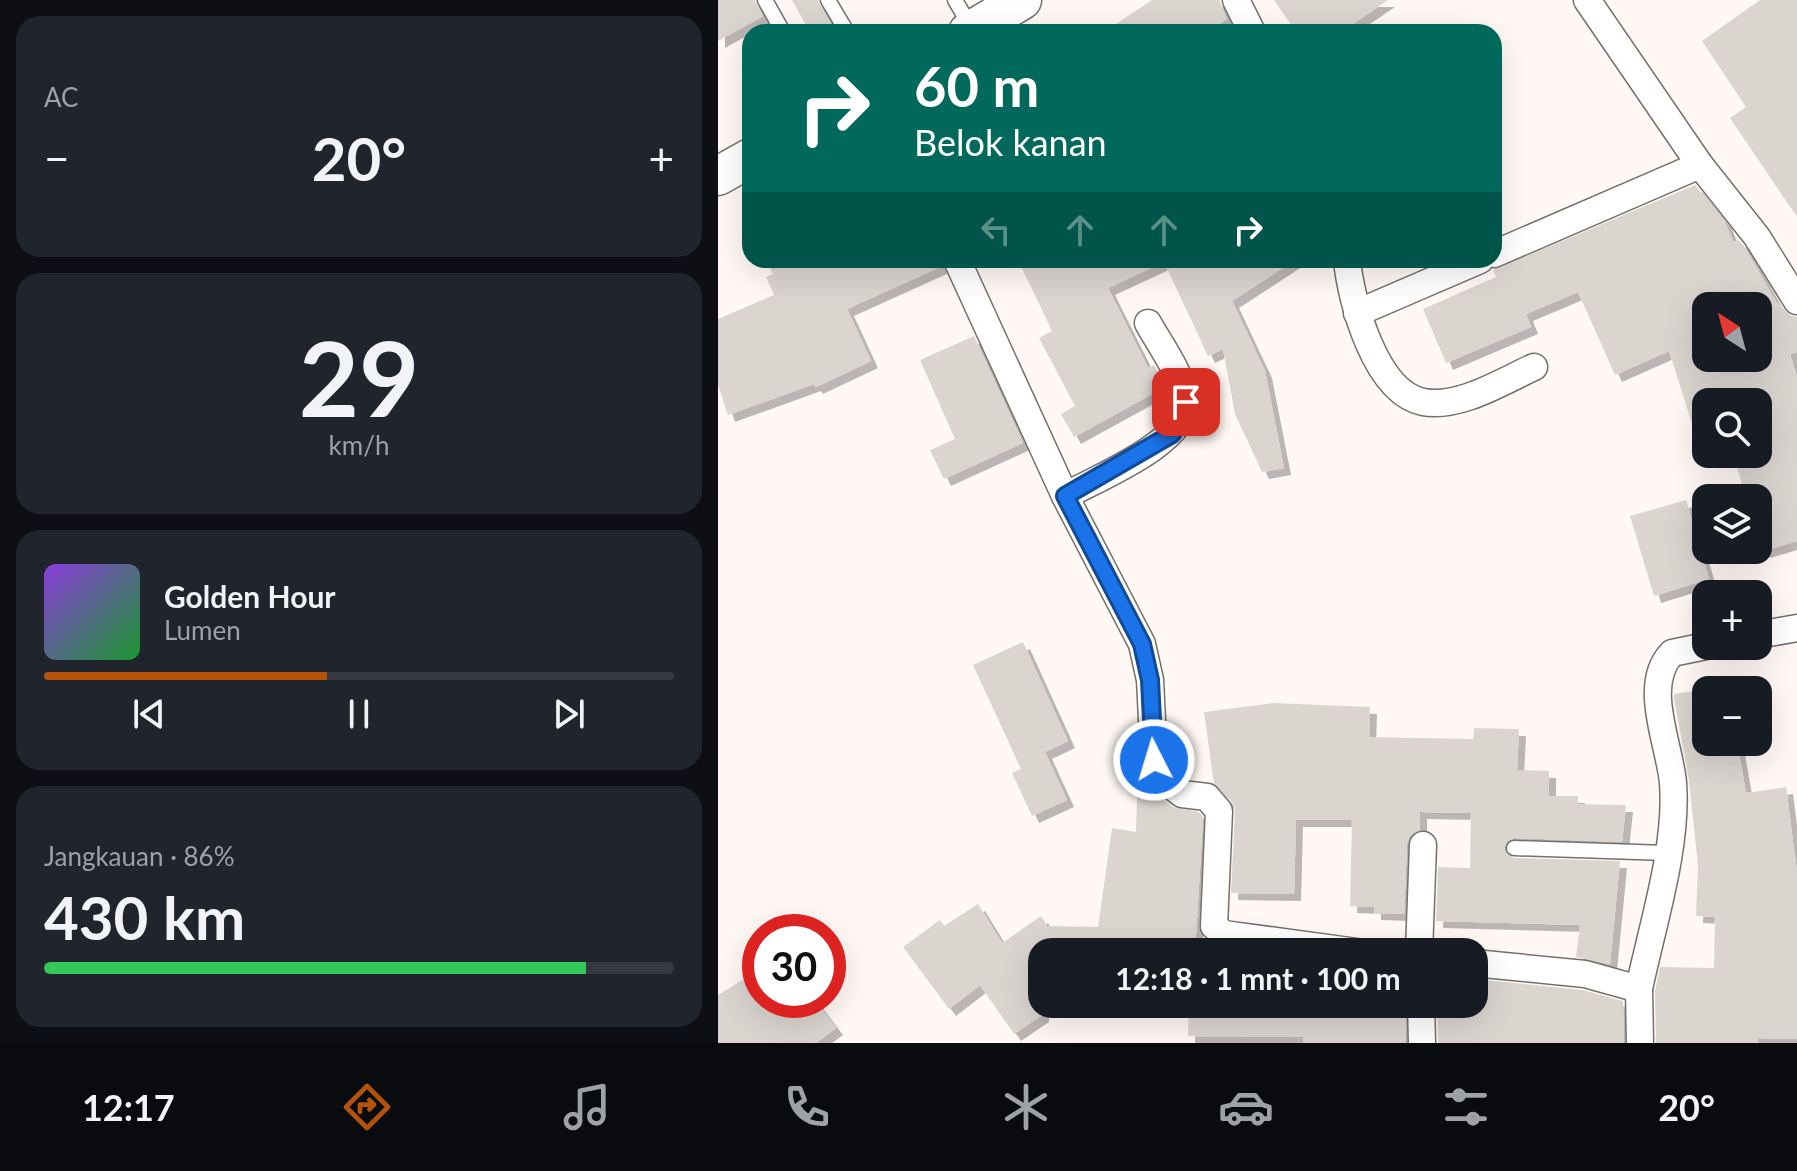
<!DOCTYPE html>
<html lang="id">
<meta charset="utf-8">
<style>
:root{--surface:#171b24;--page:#20242c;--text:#f1f3f6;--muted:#9ea1a6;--line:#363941;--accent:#b45309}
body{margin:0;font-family:Lato,sans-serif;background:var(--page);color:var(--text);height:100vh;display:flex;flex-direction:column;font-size:30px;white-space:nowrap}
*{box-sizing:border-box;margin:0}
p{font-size:26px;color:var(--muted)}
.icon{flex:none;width:44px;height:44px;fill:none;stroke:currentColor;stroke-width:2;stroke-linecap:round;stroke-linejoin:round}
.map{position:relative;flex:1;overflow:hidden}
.details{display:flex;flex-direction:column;gap:16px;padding:16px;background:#0d0f14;width:718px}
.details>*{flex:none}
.banner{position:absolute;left:24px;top:24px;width:760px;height:244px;border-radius:24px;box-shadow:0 8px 32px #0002;background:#00695c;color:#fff;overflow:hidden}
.needle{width:52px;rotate:324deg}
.fabs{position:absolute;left:974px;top:292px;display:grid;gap:16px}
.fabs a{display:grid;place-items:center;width:80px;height:80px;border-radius:16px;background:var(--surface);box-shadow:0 8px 32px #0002;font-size:40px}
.speed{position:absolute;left:24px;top:914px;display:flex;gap:16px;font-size:40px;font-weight:700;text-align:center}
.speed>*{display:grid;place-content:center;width:104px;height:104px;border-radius:50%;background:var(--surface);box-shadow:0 8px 32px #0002;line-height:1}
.speed .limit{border:12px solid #d22;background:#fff;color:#111}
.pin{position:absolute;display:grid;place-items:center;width:68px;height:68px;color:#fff;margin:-34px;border-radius:16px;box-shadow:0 4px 12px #0006}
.me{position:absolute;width:88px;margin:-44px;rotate:355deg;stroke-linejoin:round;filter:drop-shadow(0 0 6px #0008)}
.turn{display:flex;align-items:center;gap:28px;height:168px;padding:0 40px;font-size:36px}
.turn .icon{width:104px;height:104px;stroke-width:2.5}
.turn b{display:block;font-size:56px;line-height:68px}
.lanes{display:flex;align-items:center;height:76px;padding:0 40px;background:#0003;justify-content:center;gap:40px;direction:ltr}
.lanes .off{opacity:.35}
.big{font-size:60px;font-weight:700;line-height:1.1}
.details .widget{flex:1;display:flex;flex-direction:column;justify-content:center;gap:12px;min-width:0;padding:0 28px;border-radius:24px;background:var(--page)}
.details .dial{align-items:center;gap:0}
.dial b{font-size:104px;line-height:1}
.song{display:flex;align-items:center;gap:24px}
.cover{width:96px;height:96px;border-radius:12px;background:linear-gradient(135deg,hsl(270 70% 55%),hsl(130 70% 35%))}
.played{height:8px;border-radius:4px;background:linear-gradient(90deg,var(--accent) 45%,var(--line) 45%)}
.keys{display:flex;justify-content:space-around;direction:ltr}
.heat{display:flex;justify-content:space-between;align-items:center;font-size:44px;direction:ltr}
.charge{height:12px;border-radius:6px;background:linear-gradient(90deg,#34c759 86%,var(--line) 0)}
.trip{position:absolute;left:310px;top:938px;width:460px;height:80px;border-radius:24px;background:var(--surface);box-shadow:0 8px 32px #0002;font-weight:700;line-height:80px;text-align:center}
.tabs{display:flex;height:128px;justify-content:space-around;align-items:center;background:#090b0e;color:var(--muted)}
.tabs .icon{width:56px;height:56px}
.tabs .selected{color:var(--accent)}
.tabs b{font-size:36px;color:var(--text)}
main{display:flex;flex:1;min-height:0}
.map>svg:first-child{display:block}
.building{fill:#dbd5d0;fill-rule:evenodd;filter:url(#shadow)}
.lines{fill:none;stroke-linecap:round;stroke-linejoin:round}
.lane-casing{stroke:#76706c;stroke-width:17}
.street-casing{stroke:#76706c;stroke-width:29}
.secondary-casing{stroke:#76706c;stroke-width:41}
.lane{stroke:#fff;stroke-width:14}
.street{stroke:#fff;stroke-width:26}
.secondary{stroke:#fff;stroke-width:38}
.route-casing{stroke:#114b97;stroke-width:20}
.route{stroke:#1a73e8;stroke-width:14}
</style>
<main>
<section class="details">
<div class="widget"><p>AC</p>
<div class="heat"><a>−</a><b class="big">20°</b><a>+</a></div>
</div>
<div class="widget dial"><b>29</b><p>km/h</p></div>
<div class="widget">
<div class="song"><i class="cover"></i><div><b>Golden Hour</b><p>Lumen</p></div></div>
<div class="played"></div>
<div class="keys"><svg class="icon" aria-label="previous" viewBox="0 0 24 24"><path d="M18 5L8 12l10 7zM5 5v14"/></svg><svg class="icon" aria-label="pause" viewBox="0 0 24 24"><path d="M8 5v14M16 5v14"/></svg><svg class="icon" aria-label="next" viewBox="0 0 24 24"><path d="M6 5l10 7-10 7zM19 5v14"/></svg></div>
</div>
<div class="widget"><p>Jangkauan · 86%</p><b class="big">430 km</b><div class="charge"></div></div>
</section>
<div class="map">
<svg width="1079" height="1043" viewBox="0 0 1079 1043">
<defs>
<filter id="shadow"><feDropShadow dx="7" dy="7" stdDeviation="0" flood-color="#0004"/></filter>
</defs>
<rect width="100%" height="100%" fill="#fff8f4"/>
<g class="building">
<polygon points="0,0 37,0 45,16 0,41"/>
<polygon points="74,0 100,0 114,26 102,32 92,32"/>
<polygon points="434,0 501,0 509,19 490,32 386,32"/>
<polygon points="556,0 670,0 623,32 578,32"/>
<polygon points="1042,0 1079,0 1079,217 1012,118 1028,107 984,41"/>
<path d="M977,185L1007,222L1015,242L1021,240L1026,246L1057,300L1071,315L1079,317V352L1072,354L1079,377V541L1045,551L1040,536V498H1028L1015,454H1040V402H988V451L983,452L951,351L897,375L860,292L808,314L813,327L728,363L705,309L778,277L775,270ZM988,306H1040V358H988Z"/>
<polygon points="48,260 223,260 224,266 129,309 153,361 98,387 96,384 10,415 0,385 0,319 56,295 48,277 55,274"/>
<polygon points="300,260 577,260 514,301 547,371 566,468 544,472 517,414 505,349 490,356 446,262 390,288 430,368 436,365 447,387 356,437 343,414 357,406 321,338 334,331"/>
<polygon points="256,336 305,443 226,479 212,450 237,439 202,360"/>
<polygon points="968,500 991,579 936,596 912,516"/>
<polygon points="305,642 350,741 327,752 349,800 314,816 294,773 303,769 255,665"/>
<polygon points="988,689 988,742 1019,742 1028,793 1068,787 1079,873 1079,1039 1040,1038 1040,1043 938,1043 937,991 942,967 996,968 997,917 978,916 980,865 971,781 956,698 956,694"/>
<polygon points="555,703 652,707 651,737 755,739 756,728 801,729 799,770 831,771 831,796 860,796 860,804 908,805 904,842 796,838 786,847 788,853 796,858 902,861 892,964 858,957 862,925 718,921 720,867 752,868 753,813 702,812 702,830 692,836 689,844 686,914 656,913 656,907 632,906 634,820 578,820 576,894 513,893 517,811 513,801 496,784 486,712"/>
<polygon points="419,797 443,798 455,807 481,812 485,817 477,952 324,952 324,1015 296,1034 262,985 231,1009 185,947 222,920 226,926 260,904 284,943 323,916 329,926 380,927 394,828 418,832"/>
<polygon points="42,969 42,1000 97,1000 118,1028 98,1043 0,1043 0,995"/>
<polygon points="756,979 864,990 905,1001 906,1043 720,1043 719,1004 756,1004"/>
<polygon points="471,1004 687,1004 688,1043 585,1043 585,1037 470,1036"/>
</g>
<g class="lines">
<g class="lane-casing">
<g id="lane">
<polyline points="47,0 65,32"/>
<polyline points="110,0 129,32"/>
<polyline points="237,0 254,29"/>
<polyline points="796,848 949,853"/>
</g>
</g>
<g class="street-casing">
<g id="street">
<polyline points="518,0 534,32"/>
<polyline points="869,0 982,165 1039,237 1079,301"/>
<polyline points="776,254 982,165"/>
<polyline points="239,260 347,496 424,644 432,680 436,760 442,777 464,794 489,797 501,811 496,926 506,934 639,952"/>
<path d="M629,260C633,301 657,392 705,402C741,409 785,381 816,367"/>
<polyline points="639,313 762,260"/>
<path d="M347,496C379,478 471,442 467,401C465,375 442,345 430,323"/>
<polyline points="1040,635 1079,628"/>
<polyline points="701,952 705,845"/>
<polyline points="756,963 867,974 921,989 922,1043"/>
<path d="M921,989C934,926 960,847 955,783C952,745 923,685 954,653L988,646"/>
<polyline points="703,1004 704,1043"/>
</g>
</g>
<g class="secondary-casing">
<g id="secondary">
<polyline points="250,32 304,0"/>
<polyline points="0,176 32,158"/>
</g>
</g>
<use href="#lane" class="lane"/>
<use href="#street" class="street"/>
<use href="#secondary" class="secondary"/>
</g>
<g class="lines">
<g class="route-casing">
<polyline id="route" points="436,760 432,680 424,644 347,496 454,434 466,417 468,402"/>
</g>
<use href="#route" class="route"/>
</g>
</svg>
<div class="fabs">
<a><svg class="needle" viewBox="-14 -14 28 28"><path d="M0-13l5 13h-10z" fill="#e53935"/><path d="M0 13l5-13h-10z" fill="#9ea1a6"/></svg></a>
<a><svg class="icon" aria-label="search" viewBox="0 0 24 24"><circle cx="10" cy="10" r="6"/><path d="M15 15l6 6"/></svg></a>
<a><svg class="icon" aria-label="layers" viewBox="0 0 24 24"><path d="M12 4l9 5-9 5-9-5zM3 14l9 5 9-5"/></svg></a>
<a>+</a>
<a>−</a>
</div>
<div class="speed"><div class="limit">30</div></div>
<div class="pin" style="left:468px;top:402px;background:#d93025"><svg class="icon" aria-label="arrive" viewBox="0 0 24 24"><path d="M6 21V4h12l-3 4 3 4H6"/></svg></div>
<svg class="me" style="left:436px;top:760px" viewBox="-20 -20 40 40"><circle r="17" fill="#1a73e8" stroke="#fff" stroke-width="3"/><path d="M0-11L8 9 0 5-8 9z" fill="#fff"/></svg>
<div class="trip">12:18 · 1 mnt · 100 m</div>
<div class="banner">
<div class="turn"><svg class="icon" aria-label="right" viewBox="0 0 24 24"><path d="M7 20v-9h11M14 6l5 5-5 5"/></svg><div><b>60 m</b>Belok kanan</div></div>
<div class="lanes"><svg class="icon off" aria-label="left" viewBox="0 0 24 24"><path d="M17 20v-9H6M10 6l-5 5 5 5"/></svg><svg class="icon off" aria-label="ahead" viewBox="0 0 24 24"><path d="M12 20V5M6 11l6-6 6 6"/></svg><svg class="icon off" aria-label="ahead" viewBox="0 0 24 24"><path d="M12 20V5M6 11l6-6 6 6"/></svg><svg class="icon" aria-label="right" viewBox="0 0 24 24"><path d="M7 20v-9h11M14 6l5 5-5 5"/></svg></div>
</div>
</div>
</main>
<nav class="tabs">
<b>12:17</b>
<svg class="icon selected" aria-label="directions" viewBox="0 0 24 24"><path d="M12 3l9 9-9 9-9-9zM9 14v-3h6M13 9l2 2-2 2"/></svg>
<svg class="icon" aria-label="music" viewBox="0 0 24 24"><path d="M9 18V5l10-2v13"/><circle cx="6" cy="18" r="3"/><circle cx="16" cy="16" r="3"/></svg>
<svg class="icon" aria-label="phone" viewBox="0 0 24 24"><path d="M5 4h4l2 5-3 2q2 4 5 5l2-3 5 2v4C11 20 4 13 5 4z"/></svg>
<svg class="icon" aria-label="climate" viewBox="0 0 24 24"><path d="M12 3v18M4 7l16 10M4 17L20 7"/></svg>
<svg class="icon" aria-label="car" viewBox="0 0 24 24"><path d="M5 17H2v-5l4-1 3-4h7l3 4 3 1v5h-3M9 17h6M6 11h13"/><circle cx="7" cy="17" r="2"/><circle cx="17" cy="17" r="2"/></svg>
<svg class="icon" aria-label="filters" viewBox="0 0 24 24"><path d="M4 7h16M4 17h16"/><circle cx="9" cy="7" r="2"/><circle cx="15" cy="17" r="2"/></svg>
<b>20°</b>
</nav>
